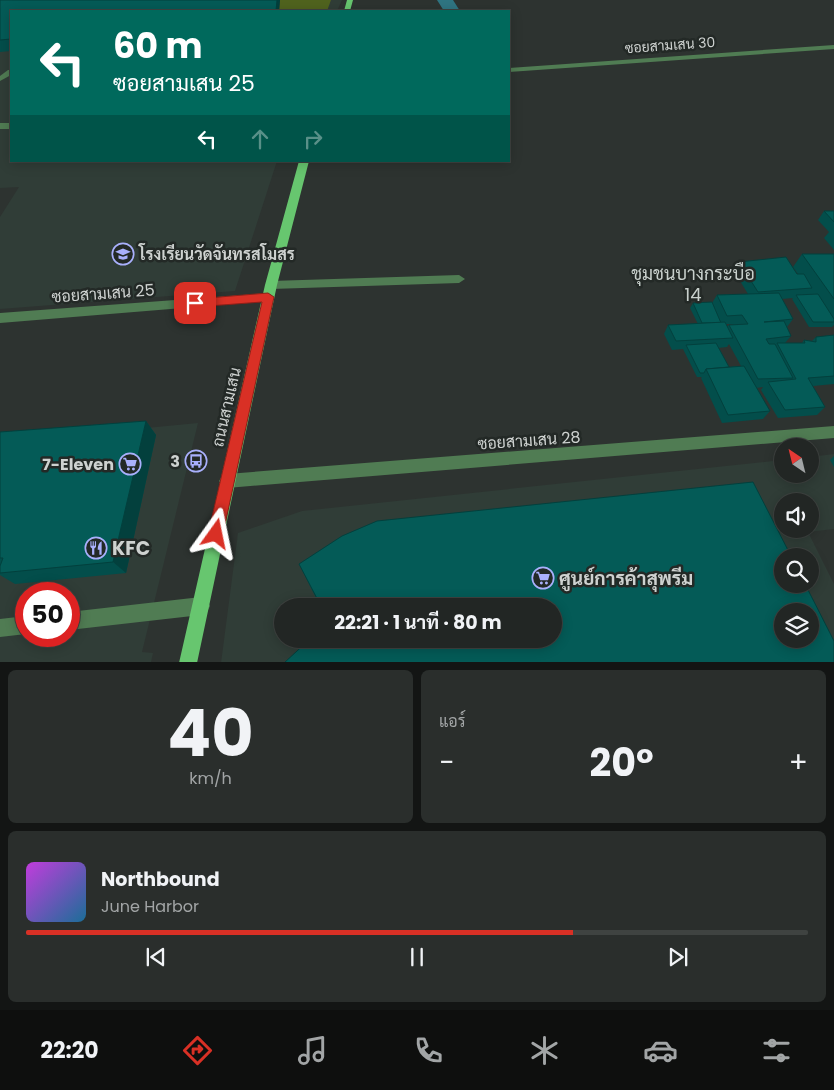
<!DOCTYPE html>
<html lang="th">
<meta charset="utf-8">
<style>
:root{--surface:#222624;--page:#2a2e2c;--text:#f1f3f6;--muted:#a2a5a6;--line:#3f4341;--accent:#d93025}
body{margin:0;font-family:Poppins,Sarabun,sans-serif;background:var(--page);color:var(--text);height:100vh;display:flex;flex-direction:column;font-size:19px;white-space:nowrap}
*{box-sizing:border-box;margin:0}
p{font-size:16px;color:var(--muted)}
.icon{flex:none;width:28px;height:28px;fill:none;stroke:currentColor;stroke-width:2;stroke-linecap:round;stroke-linejoin:round}
.map{position:relative;height:662px;overflow:hidden}
.drawer{display:flex;flex-direction:column;gap:8px;padding:8px;background:#131514;flex:1}
.drawer>*{flex:none}
.top-card{position:absolute;left:10px;top:10px;width:500px;height:152px;border-radius:0px;box-shadow:0 2px 12px #0003,0 0 0 1px var(--line);background:#00695c;color:#fff;overflow:hidden}
.needle{width:32px;rotate:325deg}
.controls{position:absolute;left:774px;top:438px;display:grid;gap:10px}
.controls a{display:grid;place-items:center;width:45px;height:45px;border-radius:50%;background:var(--surface);box-shadow:0 2px 12px #0003,0 0 0 1px var(--line);font-size:25px}
.speed{position:absolute;left:15px;top:582px;display:flex;gap:10px;font-size:25px;font-weight:700;text-align:center}
.speed>*{display:grid;place-content:center;width:65px;height:65px;border-radius:50%;background:var(--surface);box-shadow:0 2px 12px #0003,0 0 0 1px var(--line);line-height:1}
.speed .limit{border:8px solid #d22;background:#fff;color:#111}
.pin{position:absolute;display:grid;place-items:center;width:42px;height:42px;color:#fff;margin:-21px;border-radius:10px;box-shadow:0 2px 8px #0006}
.me{position:absolute;width:55px;margin:-28px;rotate:12deg;stroke-linejoin:round;filter:drop-shadow(0 0 4px #0008)}
.turn{display:flex;align-items:center;gap:18px;height:105px;padding:0 20px;font-size:22px}
.turn .icon{width:65px;height:65px;stroke-width:2.5}
.turn b{display:block;font-size:35px;line-height:42px}
.lanes{display:flex;align-items:center;height:48px;padding:0 20px;background:#0003;justify-content:center;gap:25px;direction:ltr}
.lanes .off{opacity:.35}
.big{font-size:38px;font-weight:700;line-height:1.1}
.drawer .card{flex:1;display:flex;flex-direction:column;justify-content:center;gap:8px;min-width:0;padding:0 18px;border-radius:8px;background:var(--page)}
.drawer .dial{align-items:center;gap:0}
.dial b{font-size:65px;line-height:1}
.song{display:flex;align-items:center;gap:15px}
.cover{width:60px;height:60px;border-radius:8px;background:linear-gradient(135deg,hsl(290 70% 55%),hsl(200 70% 35%))}
.played{height:5px;border-radius:2px;background:linear-gradient(90deg,var(--accent) 70%,var(--line) 70%)}
.keys{display:flex;justify-content:space-around;direction:ltr}
.heat{display:flex;justify-content:space-between;align-items:center;font-size:28px;direction:ltr}
.drawer .tiles{flex:1;display:grid;gap:8px;grid-template-columns:1fr 1fr}
.card:last-child{grid-column:span 2}
.trip{position:absolute;left:274px;top:598px;width:288px;height:50px;border-radius:25px;background:var(--surface);box-shadow:0 2px 12px #0003,0 0 0 1px var(--line);font-weight:700;line-height:50px;text-align:center}
.menu{display:flex;height:80px;justify-content:space-around;align-items:center;background:#0e0f0e;color:var(--muted)}
.menu .icon{width:35px;height:35px}
.menu .selected{color:var(--accent)}
.menu b{font-size:22px;color:var(--text)}
.map>svg:first-child{display:block}
.built{fill:#303d37;fill-rule:evenodd}
.green{fill:#50631e}
.lines{fill:none;stroke-linecap:round;stroke-linejoin:round}
.canal{fill:#2f7582;fill-rule:evenodd}
.minor{fill:#507c53;fill-rule:evenodd}
.major{fill:#67c66f;fill-rule:evenodd}
.wall{fill:#034e4b;fill-rule:evenodd}
.shaded-wall{fill:#03403d}
.building{fill:#045b57;stroke:#03403d;fill-rule:evenodd}
.route{fill:#d93025;stroke:#8d1f18}
.labels{text-anchor:middle;stroke-width:5;stroke-linejoin:round;paint-order:stroke}
.far-street-label{font-size:14px;fill:#ced2d0;stroke:#232926}
.poi-label{font-size:16px;font-weight:bold;fill:#ced2d0;stroke:#232926;text-anchor:end}
.street-label{font-size:16px;fill:#ced2d0;stroke:#232926}
.neighbourhood-label{font-size:18px;fill:#c8d0cc;stroke:#232926}
.near-poi-label{font-size:19px;font-weight:bold;fill:#ced2d0;stroke:#232926;text-anchor:start}
</style>
<div class="map">
<svg width="834" height="663" viewBox="0 0 834 663">
<rect width="100%" height="100%" fill="#2d3330"/>
<g class="built">
<polygon points="0,0 342,0 337,11 11,11 11,161 277,161 235,291 0,309 0,217 19,187 0,188"/>
<path d="M198,423L142,652L153,653L151,662L0,663V442ZM26,594H69V636H26Z"/>
<path d="M834,454V529L808,532L834,584V662L221,663L238,533L302,511L782,460V474H810V457ZM782,501H810V529H782ZM782,556H810V584H782ZM282,606H552V639H282ZM782,611H810V639H782Z"/>
</g>
<polygon class="green" points="280,0 331,0 327,11 279,11"/>
<g class="lines">
<polygon class="canal" points="437,0 453,0 460,11 444,11"/>
<g class="minor">
<polygon points="834,45 834,49 509,72 509,68"/>
<polygon points="8,70 11,70 11,75 0,81 0,76"/>
<rect x="0" y="123" width="11" height="6"/>
<polygon points="459,275 465,279 459,283 271,289 265,285 271,281"/>
<polygon points="268,293 274,297 268,301 0,323 0,313"/>
<polygon points="834,426 834,438 227,488 222,486 219,481 222,476 227,474"/>
<polygon points="201,597 207,600 210,606 207,612 201,615 69,630 69,612"/>
<polygon points="26,616 26,634 0,637 0,619"/>
</g>
<g class="major">
<polygon points="347,0 353,0 350,11 344,11"/>
<polygon points="299,161 309,161 277,285 197,663 179,663 265,285"/>
</g>
</g>
<g class="wall">
<polygon points="0,0 11,11 11,51 0,52"/>
<polygon points="824,211 834,211 834,250 824,238 829,232 818,220"/>
<path d="M802,254H834V326V325L832,327H809L792,299L793,298L782,299L793,319L787,327L791,336L785,343H802L804,340L812,341L816,337L834,335V384L813,386L825,407L817,415L778,418L761,390L763,387L756,388L770,411L763,419L722,423L701,378L702,377H697L683,349L672,350L664,334L668,325L698,324L690,308L693,303H712L717,295L748,294L734,271L739,262L798,274L793,267ZM726,324H737L729,325L727,327ZM729,344L741,366L729,367L718,348L727,347Z"/>
<polygon points="146,421 156,435 126,573 15,584 0,575 0,432"/>
<polygon points="834,456 834,467 830,460"/>
<polygon points="299,564 552,606 320,606"/>
</g>
<g class="shaded-wall">
<polygon points="277,0 280,0 279,11 276,11"/>
<polygon points="146,421 156,435 126,573 113,562"/>
</g>
<g class="building">
<polygon points="0,0 277,0 276,11 11,11 11,39 0,40"/>
<polygon points="824,211 834,211 834,222"/>
<polygon points="802,254 834,254 834,299"/>
<polygon points="786,257 797,274 804,274 812,288 758,292 739,262"/>
<polygon points="779,293 793,319 764,322 784,321 791,336 766,339 769,344 775,344 793,378 758,379 729,325 748,324 742,315 727,316 717,295"/>
<polygon points="818,294 834,319 834,322 813,322 796,295"/>
<polygon points="712,302 721,323 702,323 693,303"/>
<polygon points="725,322 733,338 676,341 668,325"/>
<polygon points="834,335 834,376 808,378 825,407 785,410 768,382 796,379 777,343 805,343 804,340 816,342 816,337"/>
<polygon points="716,343 729,367 706,369 704,373 700,373 686,345"/>
<polygon points="744,366 770,411 728,415 706,369"/>
<polygon points="146,421 113,562 0,573 0,566 3,558 0,558 0,432"/>
<path d="M753,482L791,556H782V584H805L834,641V663H284L310,639H552V606H321L299,564L342,536L377,521ZM782,611H810V639H782Z"/>
</g>
<polygon class="route" points="268,293 274,297 223,534 221,539 216,542 211,539 208,534 262,302 195,307 190,303 195,299"/>
<defs>
<g id="school-ring" transform="scale(1.125)"><circle r="9.5" fill="#232926" stroke="#a9b0fc" stroke-width="1.5"/><path d="M0-5L7-2L0 1L-7-2ZM-4 1L0 2.5L4 1V4Q0 6-4 4Z" fill="#a9b0fc"/></g>
<g id="bus-ring" transform="scale(1.125)"><circle r="9.5" fill="#232926" stroke="#a9b0fc" stroke-width="1.5"/><path d="M-5-6H5V4H4V6H2V4H-2V6H-4V4H-5ZM-3.5-4V0h7V-4ZM-3.5 1.2v1.5H-2V1.2ZM2 1.2v1.5H3.5V1.2Z" fill="#a9b0fc"/></g>
<g id="supermarket-ring" transform="scale(1.125)"><circle r="9.5" fill="#232926" stroke="#a9b0fc" stroke-width="1.5"/><path d="M-6-5.5h2.5l.6 2H6L4.5 2H-2.5L-4.4-4H-6ZM-1.5 3.2a1.3 1.3 0 1 0 .1 0ZM3 3.2a1.3 1.3 0 1 0 .1 0Z" fill="#a9b0fc"/></g>
<g id="restaurant-ring" transform="scale(1.125)"><circle r="9.5" fill="#232926" stroke="#a9b0fc" stroke-width="1.5"/><path d="M-5-6h1v4h1v-4h1v4h1v-4h1v5L-1.5 .5V6h-2V.5L-5-1ZM5-6V6H3V1.5H1.5Q1.5-4 5-6Z" fill="#a9b0fc"/></g>
</defs>
<g fill-rule="evenodd">
<use href="#school-ring" x="123" y="254"/>
<use href="#bus-ring" x="196" y="461"/>
<use href="#supermarket-ring" x="130" y="464"/>
<use href="#restaurant-ring" x="96" y="548"/>
<use href="#supermarket-ring" x="543" y="578"/>
</g>
<g class="labels">
<g class="far-street-label">
<text transform="translate(670 45) rotate(-4)" y="5">ซอยสามเสน 30</text>
</g>
<g class="poi-label">
<text x="139" y="260" text-anchor="start">โรงเรียนวัดจันทรสโมสร</text>
<text x="180" y="467">3</text>
<text x="114" y="470">7-Eleven</text>
</g>
<g class="street-label">
<text transform="translate(103 293) rotate(-4)" y="6">ซอยสามเสน 25</text>
<text transform="translate(226 407) rotate(-77)" y="6">ถนนสามเสน</text>
<text transform="translate(529 440) rotate(-4)" y="6">ซอยสามเสน 28</text>
</g>
<g class="neighbourhood-label">
<text x="693" y="280">ชุมชนบางกระบือ<tspan x="693" dy="21">14</tspan></text>
</g>
<g class="near-poi-label">
<text x="112" y="555">KFC</text>
<text x="559" y="585">ศูนย์การค้าสุพรีม</text>
</g>
</g>
</svg>
<div class="controls">
<a><svg class="needle" viewBox="-14 -14 28 28"><path d="M0-13l5 13h-10z" fill="#e53935"/><path d="M0 13l5-13h-10z" fill="#a2a5a6"/></svg></a>
<a><svg class="icon" aria-label="sound" viewBox="0 0 24 24"><path d="M4 9h4l5-4v14l-5-4H4zM17 9q2 3 0 6"/></svg></a>
<a><svg class="icon" aria-label="search" viewBox="0 0 24 24"><circle cx="10" cy="10" r="6"/><path d="M15 15l6 6"/></svg></a>
<a><svg class="icon" aria-label="layers" viewBox="0 0 24 24"><path d="M12 4l9 5-9 5-9-5zM3 14l9 5 9-5"/></svg></a>
</div>
<div class="speed"><div class="limit">50</div></div>
<div class="pin" style="left:195px;top:303px;background:#d93025"><svg class="icon" aria-label="arrive" viewBox="0 0 24 24"><path d="M6 21V4h12l-3 4 3 4H6"/></svg></div>
<svg class="me" style="left:216px;top:534px" viewBox="-20 -20 40 40"><path d="M0-17L14 15 0 8-14 15z" fill="#d93025" stroke="#fff" stroke-width="4"/></svg>
<div class="trip">22:21 · 1 นาที · 80 m</div>
<div class="top-card">
<div class="turn"><svg class="icon" aria-label="left" viewBox="0 0 24 24"><path d="M17 20v-9H6M10 6l-5 5 5 5"/></svg><div><b>60 m</b>ซอยสามเสน 25</div></div>
<div class="lanes"><svg class="icon" aria-label="left" viewBox="0 0 24 24"><path d="M17 20v-9H6M10 6l-5 5 5 5"/></svg><svg class="icon off" aria-label="ahead" viewBox="0 0 24 24"><path d="M12 20V5M6 11l6-6 6 6"/></svg><svg class="icon off" aria-label="right" viewBox="0 0 24 24"><path d="M7 20v-9h11M14 6l5 5-5 5"/></svg></div>
</div>
</div>
<section class="drawer">
<div class="tiles">
<div class="card dial"><b>40</b><p>km/h</p></div>
<div class="card"><p>แอร์</p>
<div class="heat"><a>−</a><b class="big">20°</b><a>+</a></div>
</div>
<div class="card">
<div class="song"><i class="cover"></i><div><b>Northbound</b><p>June Harbor</p></div></div>
<div class="played"></div>
<div class="keys"><svg class="icon" aria-label="previous" viewBox="0 0 24 24"><path d="M18 5L8 12l10 7zM5 5v14"/></svg><svg class="icon" aria-label="pause" viewBox="0 0 24 24"><path d="M8 5v14M16 5v14"/></svg><svg class="icon" aria-label="next" viewBox="0 0 24 24"><path d="M6 5l10 7-10 7zM19 5v14"/></svg></div>
</div>
</div>
</section>
<nav class="menu">
<b>22:20</b>
<svg class="icon selected" aria-label="directions" viewBox="0 0 24 24"><path d="M12 3l9 9-9 9-9-9zM9 14v-3h6M13 9l2 2-2 2"/></svg>
<svg class="icon" aria-label="music" viewBox="0 0 24 24"><path d="M9 18V5l10-2v13"/><circle cx="6" cy="18" r="3"/><circle cx="16" cy="16" r="3"/></svg>
<svg class="icon" aria-label="phone" viewBox="0 0 24 24"><path d="M5 4h4l2 5-3 2q2 4 5 5l2-3 5 2v4C11 20 4 13 5 4z"/></svg>
<svg class="icon" aria-label="climate" viewBox="0 0 24 24"><path d="M12 3v18M4 7l16 10M4 17L20 7"/></svg>
<svg class="icon" aria-label="car" viewBox="0 0 24 24"><path d="M5 17H2v-5l4-1 3-4h7l3 4 3 1v5h-3M9 17h6M6 11h13"/><circle cx="7" cy="17" r="2"/><circle cx="17" cy="17" r="2"/></svg>
<svg class="icon" aria-label="filters" viewBox="0 0 24 24"><path d="M4 7h16M4 17h16"/><circle cx="9" cy="7" r="2"/><circle cx="15" cy="17" r="2"/></svg>
</nav>
